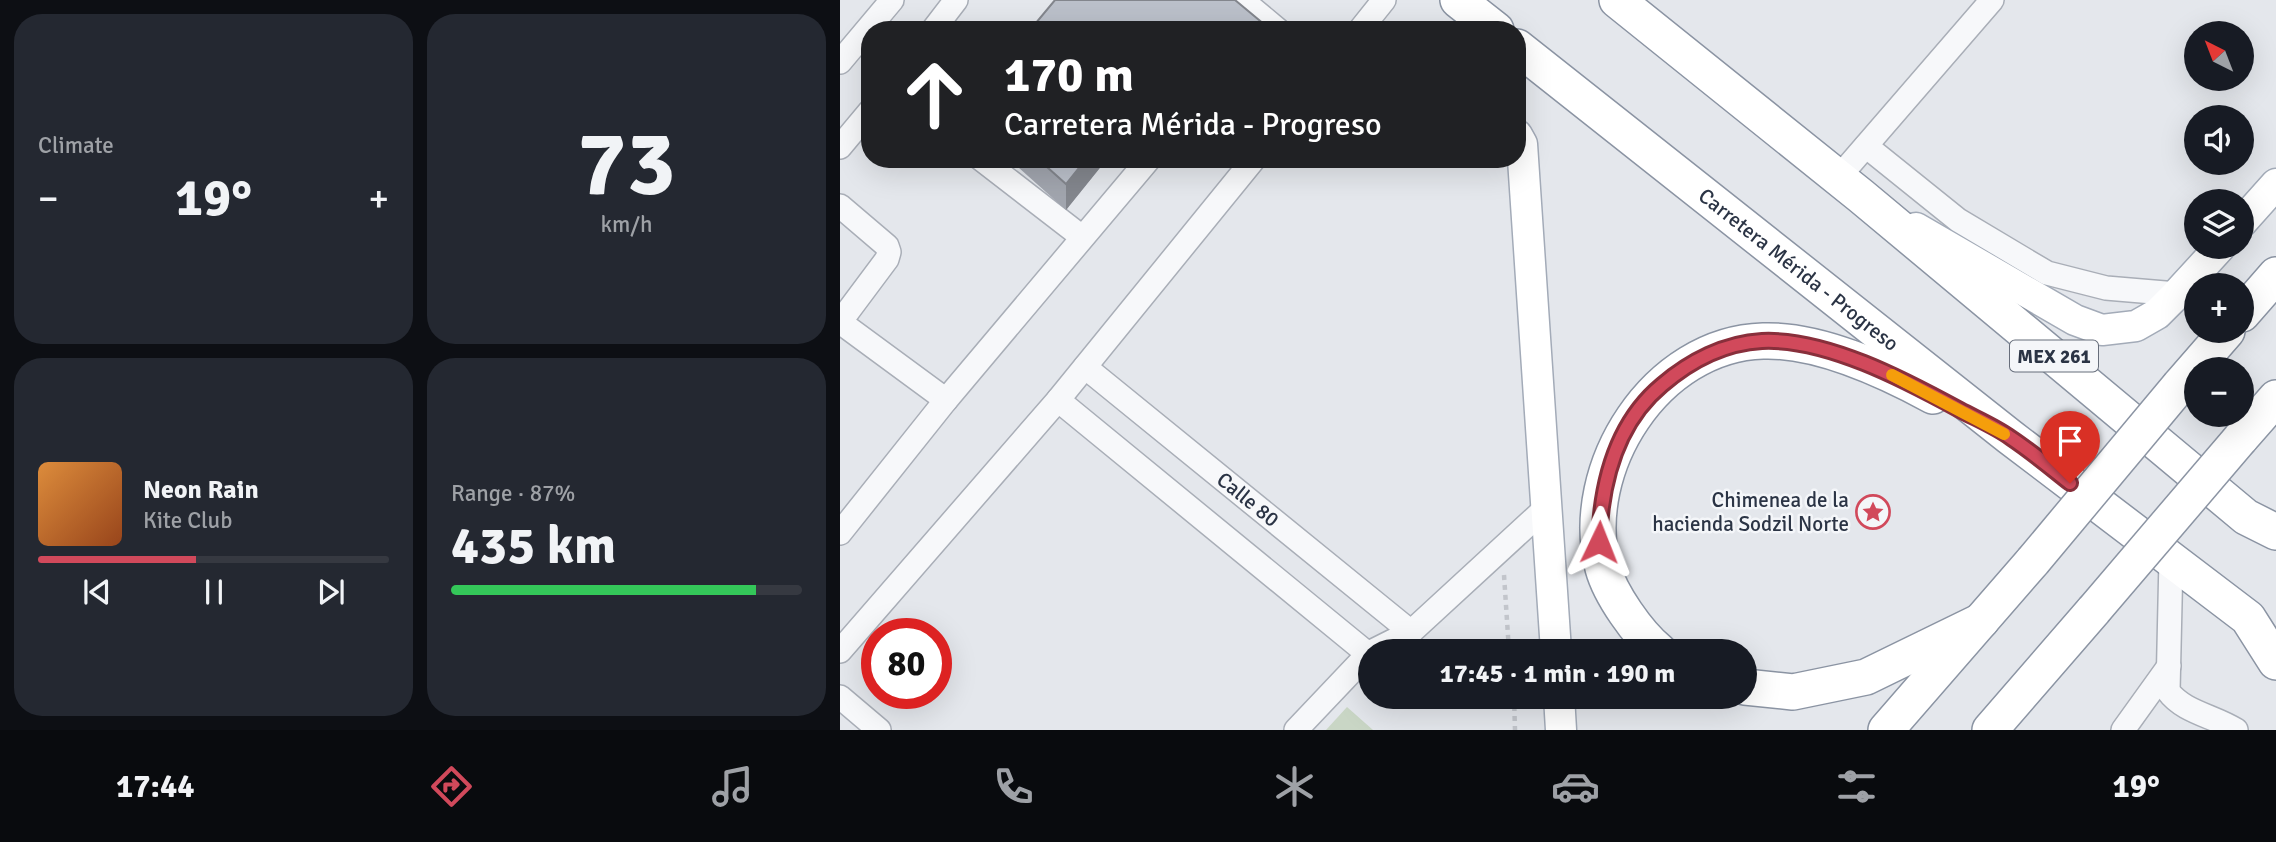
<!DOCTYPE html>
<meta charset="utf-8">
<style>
:root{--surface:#171b24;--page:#242831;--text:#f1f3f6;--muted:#9ea1a6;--line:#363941;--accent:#d1495b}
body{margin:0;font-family:Signika,sans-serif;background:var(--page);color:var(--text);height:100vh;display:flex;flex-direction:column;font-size:26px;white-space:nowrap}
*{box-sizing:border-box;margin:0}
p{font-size:23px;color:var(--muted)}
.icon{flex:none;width:38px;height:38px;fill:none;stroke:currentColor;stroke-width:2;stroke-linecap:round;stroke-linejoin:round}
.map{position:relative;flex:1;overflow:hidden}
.side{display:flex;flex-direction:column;gap:14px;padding:14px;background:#0d0f14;width:840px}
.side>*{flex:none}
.banner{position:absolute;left:21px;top:21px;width:665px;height:147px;border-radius:28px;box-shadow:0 7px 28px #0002;background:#202124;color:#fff;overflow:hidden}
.needle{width:46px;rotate:318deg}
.controls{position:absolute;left:1344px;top:21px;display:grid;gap:14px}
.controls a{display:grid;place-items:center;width:70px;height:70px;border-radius:50%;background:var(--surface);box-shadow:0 7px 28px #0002;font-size:35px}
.speed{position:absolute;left:21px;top:618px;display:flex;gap:14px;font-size:35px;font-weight:700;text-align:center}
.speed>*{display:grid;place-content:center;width:91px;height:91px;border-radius:50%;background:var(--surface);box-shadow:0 7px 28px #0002;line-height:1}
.speed .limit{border:10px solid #d22;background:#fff;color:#111}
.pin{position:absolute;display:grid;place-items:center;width:60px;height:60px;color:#fff;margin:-72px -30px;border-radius:50% 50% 50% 0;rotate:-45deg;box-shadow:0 0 7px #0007}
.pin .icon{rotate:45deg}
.me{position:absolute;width:77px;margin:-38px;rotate:2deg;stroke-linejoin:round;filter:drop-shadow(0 0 5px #0008)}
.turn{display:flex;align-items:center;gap:24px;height:147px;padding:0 28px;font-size:32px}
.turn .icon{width:91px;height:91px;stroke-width:2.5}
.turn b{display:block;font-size:49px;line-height:60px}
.big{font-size:52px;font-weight:700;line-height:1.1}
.side .widget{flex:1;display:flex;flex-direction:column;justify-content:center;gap:10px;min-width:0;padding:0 24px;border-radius:28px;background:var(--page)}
.side .dial{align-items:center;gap:0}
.dial b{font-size:91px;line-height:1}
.song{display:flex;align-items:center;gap:21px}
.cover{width:84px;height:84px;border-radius:10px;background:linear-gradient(135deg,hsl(30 70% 55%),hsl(20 70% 35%))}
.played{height:7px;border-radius:4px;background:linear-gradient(90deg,var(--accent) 45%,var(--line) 45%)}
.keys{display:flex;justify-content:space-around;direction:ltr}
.heat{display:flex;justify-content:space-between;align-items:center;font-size:38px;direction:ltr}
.charge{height:10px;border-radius:5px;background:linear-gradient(90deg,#34c759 87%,var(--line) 0)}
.side .tiles{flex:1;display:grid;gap:14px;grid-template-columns:repeat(2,1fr)}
.trip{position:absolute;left:518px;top:639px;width:399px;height:70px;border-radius:35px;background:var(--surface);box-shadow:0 7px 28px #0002;font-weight:700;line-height:70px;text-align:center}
.menu{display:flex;height:112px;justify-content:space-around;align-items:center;background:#090b0e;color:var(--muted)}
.menu .icon{width:49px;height:49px}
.menu .current{color:var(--accent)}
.menu b{font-size:32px;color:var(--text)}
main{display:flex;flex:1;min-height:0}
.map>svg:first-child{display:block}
.green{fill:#c9d6c5}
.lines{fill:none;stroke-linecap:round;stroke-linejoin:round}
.minor-casing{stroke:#a9aeb7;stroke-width:26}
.major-casing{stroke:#a3abb8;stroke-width:33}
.highway-casing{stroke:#8b94a3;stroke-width:38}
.path{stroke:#c2c5cb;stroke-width:4.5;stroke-dasharray:5 5;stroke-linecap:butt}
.minor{stroke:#f7f8fa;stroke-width:23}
.major{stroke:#fff;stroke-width:30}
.highway{stroke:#fff;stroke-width:35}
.highway-bridge-casing{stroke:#8b94a3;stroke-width:38;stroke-linecap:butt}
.highway-bridge{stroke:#fff;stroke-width:35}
.wall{fill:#a1a5ae}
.shaded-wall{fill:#83868d}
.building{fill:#bbc0ca;stroke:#83868d;stroke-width:2}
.route-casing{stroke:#882f3b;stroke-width:18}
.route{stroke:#d1495b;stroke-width:12}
.slow{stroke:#f59e0b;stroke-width:12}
.labels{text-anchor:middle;stroke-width:5;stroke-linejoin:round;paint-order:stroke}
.shield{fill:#f4f6f9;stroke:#676e7b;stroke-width:2}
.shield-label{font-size:19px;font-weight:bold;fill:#2b3445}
.street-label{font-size:21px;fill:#2b3445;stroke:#f4f6f9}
.poi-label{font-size:21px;fill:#2b3445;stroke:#f4f6f9;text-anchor:end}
</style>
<main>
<section class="side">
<div class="tiles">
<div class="widget"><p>Climate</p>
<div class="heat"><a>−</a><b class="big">19°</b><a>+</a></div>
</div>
<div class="widget dial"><b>73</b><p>km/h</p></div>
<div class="widget">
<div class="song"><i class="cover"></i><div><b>Neon Rain</b><p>Kite Club</p></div></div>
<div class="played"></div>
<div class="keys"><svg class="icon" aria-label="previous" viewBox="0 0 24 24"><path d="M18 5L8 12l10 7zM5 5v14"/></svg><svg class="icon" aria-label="pause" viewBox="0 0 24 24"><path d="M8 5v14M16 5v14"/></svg><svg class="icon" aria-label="next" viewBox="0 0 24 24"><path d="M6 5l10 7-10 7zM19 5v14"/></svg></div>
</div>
<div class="widget"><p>Range · 87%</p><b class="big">435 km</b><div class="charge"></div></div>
</div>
</section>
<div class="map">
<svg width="1436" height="730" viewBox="0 0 1436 730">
<rect width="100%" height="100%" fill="#e4e7ec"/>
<polygon class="green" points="507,707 533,730 486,730"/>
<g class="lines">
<g class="minor-casing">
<g id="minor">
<polyline points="402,0 438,30"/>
<polyline points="93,30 116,0"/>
<polyline points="520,30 544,0"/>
<polyline points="0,62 52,0"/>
<polyline points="1026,146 1118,220 1207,273 1266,288 1337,294"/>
<polyline points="0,147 30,111"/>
<polyline points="141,159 242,237"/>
<polyline points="998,178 1152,0"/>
<polyline points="0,206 47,246 49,252 47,259 0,322"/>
<polyline points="0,322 106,400"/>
<path id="s1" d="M245,367L571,632"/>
<polyline points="218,400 528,654"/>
<polyline points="0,533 106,400 309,159"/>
<path d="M1331,559L1328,691C1343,712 1374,716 1396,730"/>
<polyline points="0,651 218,400 414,159"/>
<polyline points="533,651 571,632 708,506"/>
<polyline points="0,697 39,730"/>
<polyline points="456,730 530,652"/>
<polyline points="1283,730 1329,666"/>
</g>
</g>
<g class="major-casing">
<g id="major">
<polyline points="677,135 682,144 716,651"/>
<polyline points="1402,222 1436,184"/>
<polyline points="1076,228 1235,320 1262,330 1296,326 1317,314 1337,294 1380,247"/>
<polyline points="719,696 721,730"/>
</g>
</g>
<g class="highway-casing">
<g id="highway">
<polyline points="618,0 656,30"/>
<polyline points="777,0 1021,196 1406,517 1436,532"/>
<path id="s2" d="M677,47L1170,437L1408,618L1436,662"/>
<polyline points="1402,314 1436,275"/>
<polyline points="1340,385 1387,331"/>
<polyline points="1400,439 1436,398"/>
<path d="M819,651C798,634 770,594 763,568C737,468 816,344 923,341C979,339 1045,370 1093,396"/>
<polyline points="905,687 953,692 1026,677 1141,621"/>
<polyline points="1046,730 1193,561"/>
<polyline points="1150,730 1254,610"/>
</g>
</g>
<g class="path">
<polyline points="664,575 669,651"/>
<polyline points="674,696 675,730"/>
</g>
<use href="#minor" class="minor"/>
<use href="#major" class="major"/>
<use href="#highway" class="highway"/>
<g class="highway-bridge-casing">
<g id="highway-bridge">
<polyline points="1193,561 1340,385"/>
<polyline points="1254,610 1400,439"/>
</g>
</g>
<use href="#highway-bridge" class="highway-bridge"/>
</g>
<polygon class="wall" points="169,159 267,159 226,210"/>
<polygon class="shaded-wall" points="246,159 267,159 226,210 226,184"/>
<g class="building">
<polygon points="215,0 395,0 431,30 190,30"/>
<polygon points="198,159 246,159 226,184"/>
</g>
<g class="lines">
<g class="route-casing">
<path id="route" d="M759,542C761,484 775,424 822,385C850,361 885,343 922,341C986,338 1065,380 1120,410C1137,419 1156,427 1171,438C1192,452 1211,468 1230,483"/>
</g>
<use href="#route" class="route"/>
<polyline class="slow" points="1052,375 1164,434"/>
</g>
<defs>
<g id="sight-ring" transform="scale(1.75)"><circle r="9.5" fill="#f4f6f9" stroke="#d1495b" stroke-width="1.5"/><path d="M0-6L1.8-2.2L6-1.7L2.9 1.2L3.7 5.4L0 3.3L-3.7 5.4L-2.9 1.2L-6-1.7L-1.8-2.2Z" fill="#d1495b"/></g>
</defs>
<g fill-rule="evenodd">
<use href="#sight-ring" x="1033" y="512"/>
</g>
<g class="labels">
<rect class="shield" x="1170" y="340.5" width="88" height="31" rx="5"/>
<g class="shield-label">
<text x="1214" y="363">MEX 261</text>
</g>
<g class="street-label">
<text dy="7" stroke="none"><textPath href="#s2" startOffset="359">Carretera Mérida - Progreso</textPath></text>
<text dy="7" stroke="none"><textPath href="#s1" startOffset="210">Calle 80</textPath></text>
</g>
<g class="poi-label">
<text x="1009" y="507">Chimenea de la<tspan x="1009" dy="24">hacienda Sodzil Norte</tspan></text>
</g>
</g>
</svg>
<div class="controls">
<a><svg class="needle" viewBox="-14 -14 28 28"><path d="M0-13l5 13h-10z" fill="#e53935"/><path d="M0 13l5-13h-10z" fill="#9ea1a6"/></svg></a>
<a><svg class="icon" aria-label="sound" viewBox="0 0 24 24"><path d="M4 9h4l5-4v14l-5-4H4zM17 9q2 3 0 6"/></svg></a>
<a><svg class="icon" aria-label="layers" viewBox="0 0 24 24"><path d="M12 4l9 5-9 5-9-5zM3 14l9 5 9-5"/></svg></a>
<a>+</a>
<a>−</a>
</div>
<div class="speed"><div class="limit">80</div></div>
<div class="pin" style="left:1230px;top:483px;background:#d93025"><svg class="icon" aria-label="arrive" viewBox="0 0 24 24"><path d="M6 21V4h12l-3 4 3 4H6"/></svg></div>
<svg class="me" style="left:759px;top:542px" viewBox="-20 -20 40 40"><path d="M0-17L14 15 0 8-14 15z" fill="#d1495b" stroke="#fff" stroke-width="4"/></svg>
<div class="trip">17:45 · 1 min · 190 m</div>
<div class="banner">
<div class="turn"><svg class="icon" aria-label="ahead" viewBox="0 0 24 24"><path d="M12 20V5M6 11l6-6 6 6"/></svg><div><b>170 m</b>Carretera Mérida - Progreso</div></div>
</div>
</div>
</main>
<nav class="menu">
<b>17:44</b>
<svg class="icon current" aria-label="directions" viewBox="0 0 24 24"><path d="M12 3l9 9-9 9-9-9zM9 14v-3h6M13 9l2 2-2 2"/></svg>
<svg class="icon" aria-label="music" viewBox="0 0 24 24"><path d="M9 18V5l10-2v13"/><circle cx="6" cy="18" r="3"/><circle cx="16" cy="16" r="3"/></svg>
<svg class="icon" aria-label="phone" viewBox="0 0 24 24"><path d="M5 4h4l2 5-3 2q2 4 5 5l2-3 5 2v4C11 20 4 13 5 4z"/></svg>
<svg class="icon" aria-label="climate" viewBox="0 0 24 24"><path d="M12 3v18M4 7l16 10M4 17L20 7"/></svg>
<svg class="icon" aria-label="car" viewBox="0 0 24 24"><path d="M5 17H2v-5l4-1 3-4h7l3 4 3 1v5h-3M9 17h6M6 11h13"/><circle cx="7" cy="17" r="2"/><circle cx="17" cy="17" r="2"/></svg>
<svg class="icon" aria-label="filters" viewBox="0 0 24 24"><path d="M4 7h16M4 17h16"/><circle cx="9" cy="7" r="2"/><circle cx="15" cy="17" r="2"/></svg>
<b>19°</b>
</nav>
